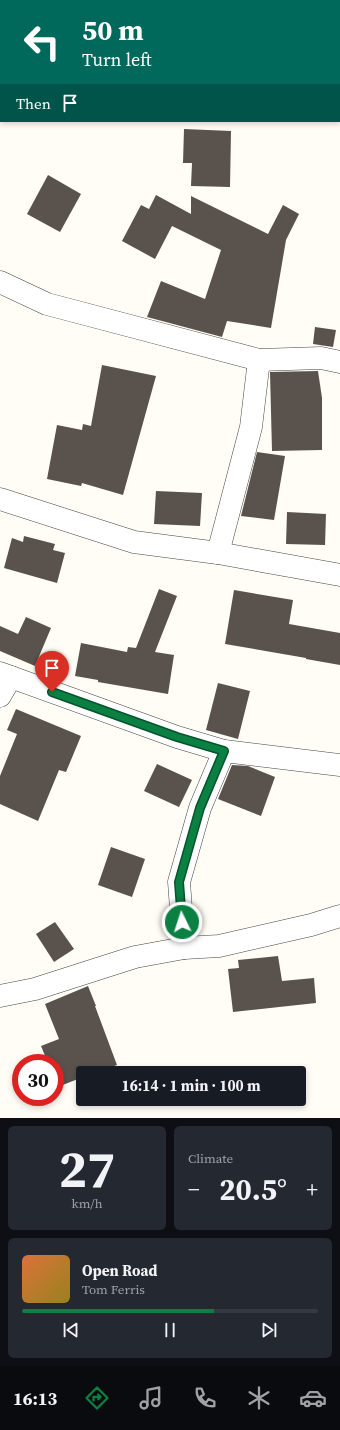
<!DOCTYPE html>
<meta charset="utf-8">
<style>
:root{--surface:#171b24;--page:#242831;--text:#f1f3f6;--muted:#9ea1a6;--line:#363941;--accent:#0b8043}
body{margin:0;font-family:"Source Serif 4",serif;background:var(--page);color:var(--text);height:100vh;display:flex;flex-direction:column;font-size:15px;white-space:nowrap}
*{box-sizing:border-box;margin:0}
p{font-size:13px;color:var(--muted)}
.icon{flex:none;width:22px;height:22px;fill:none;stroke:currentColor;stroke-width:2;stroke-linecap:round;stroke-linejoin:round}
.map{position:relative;height:1118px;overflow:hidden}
.drawer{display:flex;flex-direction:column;gap:8px;padding:8px;background:#0d0f14;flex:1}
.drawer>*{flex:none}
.banner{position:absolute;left:0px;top:0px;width:340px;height:122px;box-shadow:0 2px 6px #0003;background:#00695c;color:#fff;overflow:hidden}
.speed{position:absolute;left:12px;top:1054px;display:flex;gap:8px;font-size:20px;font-weight:700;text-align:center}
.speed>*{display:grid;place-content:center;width:52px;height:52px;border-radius:50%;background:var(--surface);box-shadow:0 2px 6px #0003;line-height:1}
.speed .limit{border:6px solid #d22;background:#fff;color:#111}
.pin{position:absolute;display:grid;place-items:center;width:34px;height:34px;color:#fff;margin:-41px -17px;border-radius:50% 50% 50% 0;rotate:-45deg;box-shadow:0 0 4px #0007}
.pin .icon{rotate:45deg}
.me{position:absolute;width:44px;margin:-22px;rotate:356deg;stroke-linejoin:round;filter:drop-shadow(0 0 3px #0008)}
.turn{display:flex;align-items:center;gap:14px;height:84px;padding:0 16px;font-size:18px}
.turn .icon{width:52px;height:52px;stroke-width:2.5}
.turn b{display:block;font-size:28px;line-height:34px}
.then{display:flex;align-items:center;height:38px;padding:0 16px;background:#0003;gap:8px;font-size:15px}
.big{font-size:30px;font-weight:700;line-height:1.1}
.drawer .tile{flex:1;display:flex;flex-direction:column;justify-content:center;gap:6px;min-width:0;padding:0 14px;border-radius:6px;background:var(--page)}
.drawer .dial{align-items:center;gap:0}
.dial b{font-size:52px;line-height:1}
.song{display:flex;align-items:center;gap:12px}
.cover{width:48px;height:48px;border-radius:6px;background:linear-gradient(135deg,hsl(20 70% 55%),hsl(50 70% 35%))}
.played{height:4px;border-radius:2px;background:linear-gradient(90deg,var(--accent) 65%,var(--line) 65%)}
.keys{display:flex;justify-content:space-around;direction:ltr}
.heat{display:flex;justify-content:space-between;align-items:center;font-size:22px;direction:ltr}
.drawer .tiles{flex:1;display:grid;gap:8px;grid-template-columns:1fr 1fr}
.tile:last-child{grid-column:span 2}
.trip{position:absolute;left:76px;top:1066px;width:230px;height:40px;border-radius:4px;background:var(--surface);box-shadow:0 2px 6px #0003;font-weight:700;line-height:40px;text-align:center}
.tab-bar{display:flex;height:64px;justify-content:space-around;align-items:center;background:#090b0e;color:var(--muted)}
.tab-bar .icon{width:28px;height:28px}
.tab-bar .current{color:var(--accent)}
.tab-bar b{font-size:18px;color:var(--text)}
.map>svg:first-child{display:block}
.building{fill:#5a524d}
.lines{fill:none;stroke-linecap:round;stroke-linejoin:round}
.street-casing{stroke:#444;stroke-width:23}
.street{stroke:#fff;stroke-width:22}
.route-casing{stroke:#07532c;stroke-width:10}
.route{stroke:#0b8043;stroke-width:7}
</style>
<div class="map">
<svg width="340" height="1118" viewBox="0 0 340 1118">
<rect width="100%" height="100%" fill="#fffdf5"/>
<g class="building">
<polygon points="184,129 231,131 230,187 191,186 192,163 183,163"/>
<polygon points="48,175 81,194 60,232 27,214"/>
<polygon points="156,195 191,214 191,196 268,234 283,205 299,214 286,240 271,328 227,321 222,337 147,317 161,281 205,299 221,250 172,226 155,259 122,241 141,205 149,209"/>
<polygon points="315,327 336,330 333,347 313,344"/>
<polygon points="102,365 156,376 123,495 82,483 81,486 47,479 57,425 82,430 83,424 91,426"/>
<polygon points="318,371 322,398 322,450 272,451 270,372"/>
<polygon points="257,452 285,456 274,520 241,516"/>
<polygon points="156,491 202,493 200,526 154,524"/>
<polygon points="287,512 326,514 325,545 286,544"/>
<polygon points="24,536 55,544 53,550 65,553 57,583 4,568 12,538 23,542"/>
<polygon points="159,589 177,596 155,652 174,655 168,694 98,682 98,680 75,676 81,643 127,652 128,647 136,648"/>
<polygon points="234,590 293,600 289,624 340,633 340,665 306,659 306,658 225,644"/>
<polygon points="26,617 51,628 35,666 0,651 0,626 18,634"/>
<polygon points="218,683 250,691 238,739 206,730"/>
<polygon points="16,709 81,736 66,772 59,770 38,821 0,804 0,776 17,734 7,730"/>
<polygon points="157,764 192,780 179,807 144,791"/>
<polygon points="232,765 248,766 275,777 261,816 218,799"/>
<polygon points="111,847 145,859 132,897 98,885"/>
<polygon points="55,922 74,949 54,962 36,934"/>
<polygon points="278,956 282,981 314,978 316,1003 233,1012 228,969 239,968 238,960"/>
<polygon points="88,986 96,1006 95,1006 117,1065 95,1073 83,1073 83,1077 55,1088 55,1063 48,1063 41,1046 59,1039 45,1004"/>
</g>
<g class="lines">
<g class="street-casing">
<g id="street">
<polyline points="137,1 161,0"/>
<polyline points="0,7 1,7"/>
<polyline points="0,282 47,304 259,360 321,358 340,362"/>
<polyline points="0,499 134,542 218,553 340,575"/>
<polyline points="218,553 251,427 259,360"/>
<polyline points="0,673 177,737 224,751 340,765"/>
<polyline points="0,696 11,677"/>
<polyline points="184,948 179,882 200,808 224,751"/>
<polyline points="0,996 35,989 135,957 184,948 219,946 311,925 340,916"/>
</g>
</g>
<use href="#street" class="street"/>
</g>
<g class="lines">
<g class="route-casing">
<polyline id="route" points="52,692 177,737 224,751 200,808 179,882 182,922"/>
</g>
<use href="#route" class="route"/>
</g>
</svg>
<div class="speed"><div class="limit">30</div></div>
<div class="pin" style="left:52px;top:692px;background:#d93025"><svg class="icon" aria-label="arrive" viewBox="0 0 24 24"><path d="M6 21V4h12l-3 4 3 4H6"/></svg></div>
<svg class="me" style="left:182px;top:922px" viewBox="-20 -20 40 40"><circle r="17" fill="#0b8043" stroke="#fff" stroke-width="3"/><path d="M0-11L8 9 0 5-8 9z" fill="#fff"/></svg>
<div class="trip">16:14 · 1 min · 100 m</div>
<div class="banner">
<div class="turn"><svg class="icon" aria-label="left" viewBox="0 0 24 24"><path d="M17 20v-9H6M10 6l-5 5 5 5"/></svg><div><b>50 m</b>Turn left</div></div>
<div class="then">Then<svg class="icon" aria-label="arrive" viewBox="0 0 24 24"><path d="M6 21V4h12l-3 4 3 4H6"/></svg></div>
</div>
</div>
<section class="drawer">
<div class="tiles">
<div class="tile dial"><b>27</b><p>km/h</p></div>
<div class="tile"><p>Climate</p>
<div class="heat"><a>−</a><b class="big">20.5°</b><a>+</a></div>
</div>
<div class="tile">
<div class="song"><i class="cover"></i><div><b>Open Road</b><p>Tom Ferris</p></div></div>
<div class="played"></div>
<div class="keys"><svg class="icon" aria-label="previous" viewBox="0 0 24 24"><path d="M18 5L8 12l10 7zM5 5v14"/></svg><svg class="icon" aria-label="pause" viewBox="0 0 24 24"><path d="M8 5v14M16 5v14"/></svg><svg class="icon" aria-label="next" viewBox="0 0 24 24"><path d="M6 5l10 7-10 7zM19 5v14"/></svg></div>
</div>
</div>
</section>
<nav class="tab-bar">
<b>16:13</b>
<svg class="icon current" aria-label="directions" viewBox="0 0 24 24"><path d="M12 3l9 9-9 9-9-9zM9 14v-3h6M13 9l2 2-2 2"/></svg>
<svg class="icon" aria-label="music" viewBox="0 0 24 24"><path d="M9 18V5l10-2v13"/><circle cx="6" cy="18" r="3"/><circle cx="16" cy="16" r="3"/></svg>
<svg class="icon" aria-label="phone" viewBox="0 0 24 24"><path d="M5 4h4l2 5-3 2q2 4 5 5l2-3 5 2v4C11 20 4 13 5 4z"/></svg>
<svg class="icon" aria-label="climate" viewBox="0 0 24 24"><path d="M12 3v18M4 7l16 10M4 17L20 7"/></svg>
<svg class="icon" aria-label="car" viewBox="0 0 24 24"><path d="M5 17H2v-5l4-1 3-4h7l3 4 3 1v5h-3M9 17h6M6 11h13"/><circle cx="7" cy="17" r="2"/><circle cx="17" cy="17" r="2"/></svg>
</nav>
